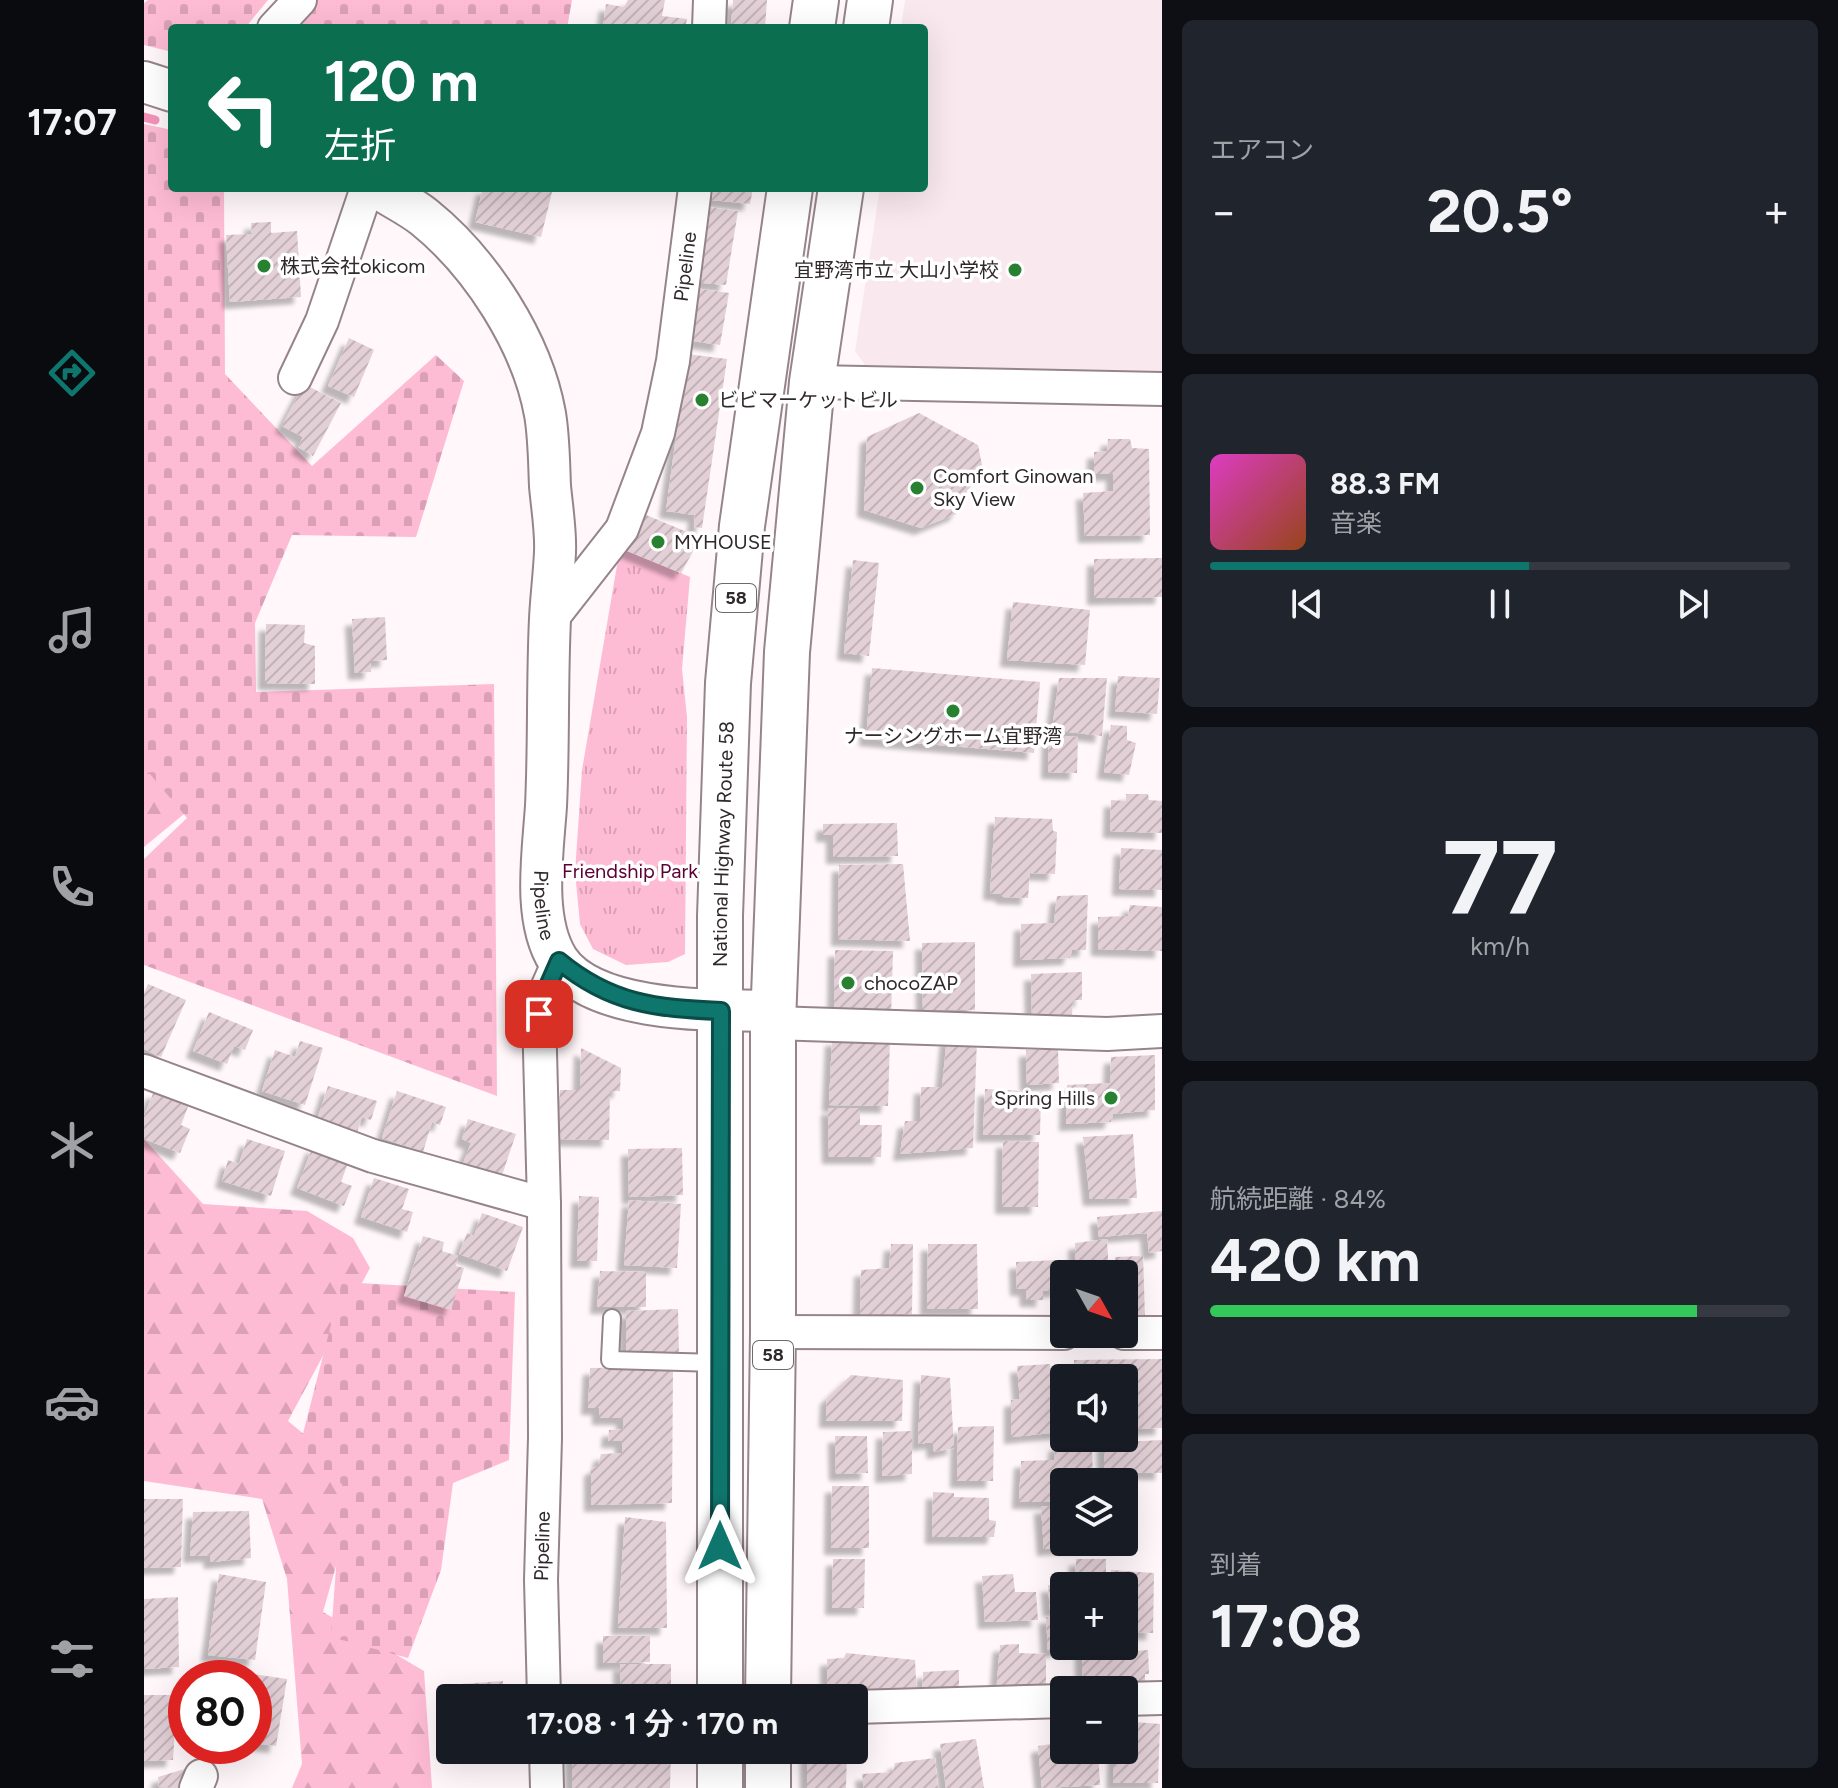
<!DOCTYPE html>
<html lang="ja">
<meta charset="utf-8">
<style>
:root{--surface:#171b24;--page:#20242c;--text:#f1f3f6;--muted:#9ea1a6;--line:#363941;--accent:#0f766e}
body{margin:0;font-family:Figtree,"Noto Sans JP",sans-serif;background:var(--page);color:var(--text);height:100vh;display:flex;flex-direction:column;font-size:30px;white-space:nowrap}
*{box-sizing:border-box;margin:0}
p{font-size:26px;color:var(--muted)}
.icon{flex:none;width:44px;height:44px;fill:none;stroke:currentColor;stroke-width:2;stroke-linecap:round;stroke-linejoin:round}
.map{position:relative;flex:1;overflow:hidden}
.sheet{display:flex;flex-direction:column;gap:20px;padding:20px;background:#0d0f14;width:676px}
.sheet>*{flex:none}
.hud{position:absolute;left:24px;top:24px;width:760px;height:168px;border-radius:8px;box-shadow:0 8px 32px #0002;background:#0b6e4f;color:#fff;overflow:hidden}
.needle{width:52px;rotate:130deg}
.controls{position:absolute;left:906px;top:1260px;display:grid;gap:16px}
.controls a{display:grid;place-items:center;width:88px;height:88px;border-radius:8px;background:var(--surface);box-shadow:0 8px 32px #0002;font-size:40px}
.speed{position:absolute;left:24px;top:1660px;display:flex;gap:16px;font-size:40px;font-weight:700;text-align:center}
.speed>*{display:grid;place-content:center;width:104px;height:104px;border-radius:50%;background:var(--surface);box-shadow:0 8px 32px #0002;line-height:1}
.speed .limit{border:12px solid #d22;background:#fff;color:#111}
.pin{position:absolute;display:grid;place-items:center;width:68px;height:68px;color:#fff;margin:-34px;border-radius:16px;box-shadow:0 4px 12px #0006}
.me{position:absolute;width:88px;margin:-44px;rotate:0deg;stroke-linejoin:round;filter:drop-shadow(0 0 6px #0008)}
.turn{display:flex;align-items:center;gap:28px;height:168px;padding:0 24px;font-size:36px}
.turn .icon{width:104px;height:104px;stroke-width:2.5}
.turn b{display:block;font-size:56px;line-height:68px}
.big{font-size:60px;font-weight:700;line-height:1.1}
.sheet .tile{flex:1;display:flex;flex-direction:column;justify-content:center;gap:12px;min-width:0;padding:0 28px;border-radius:12px;background:var(--page)}
.sheet .dial{align-items:center;gap:0}
.dial b{font-size:104px;line-height:1}
.song{display:flex;align-items:center;gap:24px}
.cover{width:96px;height:96px;border-radius:12px;background:linear-gradient(135deg,hsl(310 70% 55%),hsl(20 70% 35%))}
.played{height:8px;border-radius:4px;background:linear-gradient(90deg,var(--accent) 55%,var(--line) 55%)}
.keys{display:flex;justify-content:space-around;direction:ltr}
.heat{display:flex;justify-content:space-between;align-items:center;font-size:44px;direction:ltr}
.charge{height:12px;border-radius:6px;background:linear-gradient(90deg,#34c759 84%,var(--line) 0)}
.trip{position:absolute;left:292px;top:1684px;width:432px;height:80px;border-radius:8px;background:var(--surface);box-shadow:0 8px 32px #0002;font-weight:700;line-height:80px;text-align:center}
main{display:flex;flex:1;min-height:0}
.tab-bar{display:flex;flex-direction:column;width:144px;justify-content:space-around;align-items:center;background:#090b0e;color:var(--muted)}
.tab-bar .icon{width:56px;height:56px}
.tab-bar .current{color:var(--accent)}
.tab-bar b{font-size:36px;color:var(--text)}
.map>svg:first-child{display:block}
.built{fill:#f9e9ef}
.grass{fill:url(#grass-tufts)}
.forest{fill:url(#forest-firs)}
.cemetery{fill:url(#cemetery-stones)}
.lines{fill:none;stroke-linecap:round;stroke-linejoin:round}
.stream{stroke:#f492b9;stroke-width:9}
.building{fill:url(#building-hatch);filter:url(#shadow)}
.service-casing{stroke:#95858a;stroke-width:20}
.minor-casing{stroke:#95858a;stroke-width:36}
.tertiary-casing{stroke:#95858a;stroke-width:44}
.trunk-casing{stroke:#95858a;stroke-width:48}
.service{stroke:#fff;stroke-width:16}
.minor{stroke:#fff;stroke-width:32}
.tertiary{stroke:#fff;stroke-width:40}
.trunk{stroke:#fff;stroke-width:44}
.route-casing{stroke:#0a4d48;stroke-width:20}
.route{stroke:#0f766e;stroke-width:14}
.poi-dot{fill:#278131;stroke:#fff;stroke-width:3}
.labels{text-anchor:middle;stroke-width:7;stroke-linejoin:round;paint-order:stroke}
.shield{fill:#fff;stroke:#6e696b;stroke-width:2}
.shield-label{font-size:18px;font-weight:bold;fill:#30292c}
.poi-label{font-size:20px;fill:#30292c;stroke:#fff;text-anchor:start}
.street-label{font-size:20px;fill:#30292c;stroke:#fff}
.park-label{font-size:20px;fill:#5b0133;stroke:#fff}
</style>
<main>
<nav class="tab-bar">
<b>17:07</b>
<svg class="icon current" aria-label="directions" viewBox="0 0 24 24"><path d="M12 3l9 9-9 9-9-9zM9 14v-3h6M13 9l2 2-2 2"/></svg>
<svg class="icon" aria-label="music" viewBox="0 0 24 24"><path d="M9 18V5l10-2v13"/><circle cx="6" cy="18" r="3"/><circle cx="16" cy="16" r="3"/></svg>
<svg class="icon" aria-label="phone" viewBox="0 0 24 24"><path d="M5 4h4l2 5-3 2q2 4 5 5l2-3 5 2v4C11 20 4 13 5 4z"/></svg>
<svg class="icon" aria-label="climate" viewBox="0 0 24 24"><path d="M12 3v18M4 7l16 10M4 17L20 7"/></svg>
<svg class="icon" aria-label="car" viewBox="0 0 24 24"><path d="M5 17H2v-5l4-1 3-4h7l3 4 3 1v5h-3M9 17h6M6 11h13"/><circle cx="7" cy="17" r="2"/><circle cx="17" cy="17" r="2"/></svg>
<svg class="icon" aria-label="filters" viewBox="0 0 24 24"><path d="M4 7h16M4 17h16"/><circle cx="9" cy="7" r="2"/><circle cx="15" cy="17" r="2"/></svg>
</nav>
<div class="map">
<svg width="1018" height="1788" viewBox="0 0 1018 1788">
<defs>
<pattern id="grass-tufts" width="24" height="20" patternUnits="userSpaceOnUse" patternTransform="scale(2)"><rect width="24" height="20" fill="#febbd4"/><path d="M3 7l-1-3M5 7V3M7 7l1-3M15 17l-1-3M17 17v-4M19 17l1-3" fill="none" stroke="#daa1b6"/></pattern>
<pattern id="forest-firs" width="22" height="20" patternUnits="userSpaceOnUse" patternTransform="scale(2)"><rect width="22" height="20" fill="#febbd4"/><path d="M5 1l3.5 6h-7zM16 11l3.5 6h-7z" fill="#daa1b6"/></pattern>
<pattern id="cemetery-stones" width="16" height="16" patternUnits="userSpaceOnUse" patternTransform="scale(2)"><rect width="16" height="16" fill="#febbd4"/><path d="M2 7V4a2 2 0 0 1 4 0v3zM10 15v-3a2 2 0 0 1 4 0v3z" fill="#daa1b6"/></pattern>
<pattern id="building-hatch" width="6" height="6" patternUnits="userSpaceOnUse" patternTransform="scale(2)"><rect width="6" height="6" fill="#e2d0d6"/><path d="M-1 1l2-2M0 6l6-6M5 7l2-2" fill="none" stroke="#c2b3b8"/></pattern>
<filter id="shadow"><feDropShadow dx="-7" dy="7" stdDeviation="2" flood-color="#0004"/></filter>
</defs>
<rect width="100%" height="100%" fill="#fff7fa"/>
<polygon class="built" points="761,0 1018,0 1018,377 721,365 711,351 736,188 780,188 780,28 757,28"/>
<polygon class="grass" points="476,548 546,577 538,669 543,717 541,954 524,962 482,965 449,949 436,924 431,872 438,770"/>
<g class="forest">
<polygon points="0,655 69,790 0,847"/>
<polygon points="0,1139 59,1204 163,1211 209,1238 226,1268 144,1421 216,1481 179,1612 280,1671 288,1788 148,1788 158,1764 143,1579 118,1499 0,1481"/>
</g>
<g class="cemetery">
<polygon points="4,0 124,0 101,28 28,28 28,52 0,45 0,3"/>
<polygon points="164,0 428,0 423,28 141,28"/>
<polygon points="0,124 28,130 28,188 80,188 81,374 168,466 292,355 320,381 272,537 148,535 111,623 112,692 350,684 353,1096 0,965 0,859 43,818 0,767"/>
<polygon points="198,1282 371,1292 365,1460 309,1483 297,1570 264,1658 187,1637 198,1484 154,1453"/>
</g>
<g class="lines">
<polyline class="stream" points="0,117 11,120"/>
</g>
<g class="building">
<polygon points="484,0 521,0 518,16 543,19 541,28 459,28 462,4 480,7"/>
<polygon points="589,0 623,0 621,28 587,28"/>
<polygon points="339,188 409,188 397,237 331,222"/>
<polygon points="570,188 609,188 606,204 568,200"/>
<polygon points="562,207 594,211 582,285 549,282"/>
<polygon points="127,222 127,233 153,231 157,297 86,302 82,235 108,234 107,223"/>
<polygon points="551,288 585,293 576,345 541,340"/>
<polygon points="205,338 230,350 210,397 184,386"/>
<polygon points="543,354 583,359 558,528 550,527 551,515 522,511"/>
<polygon points="160,384 197,403 169,456 154,447 159,437 138,426"/>
<polygon points="775,413 834,445 838,465 812,514 777,528 720,510 723,437"/>
<polygon points="964,439 986,439 988,448 1005,449 1006,535 941,536 939,493 969,491 969,474 950,474 950,452 963,451"/>
<polygon points="495,512 543,532 544,540 553,544 537,573 476,548"/>
<polygon points="1018,558 1018,597 950,598 950,559"/>
<polygon points="709,560 735,563 725,656 700,653"/>
<polygon points="869,602 946,610 941,665 863,660"/>
<polygon points="241,617 243,660 227,661 227,672 211,673 208,619"/>
<polygon points="122,624 161,625 160,643 171,646 171,684 121,683"/>
<polygon points="728,668 896,682 890,753 722,739"/>
<polygon points="974,676 1016,678 1013,714 971,711"/>
<polygon points="915,678 963,678 958,736 908,730"/>
<polygon points="967,725 983,726 983,740 992,743 985,775 960,772"/>
<polygon points="905,736 934,737 933,773 904,772"/>
<polygon points="982,794 1004,794 1005,800 1018,801 1018,833 966,831 967,800 982,801"/>
<polygon points="851,817 908,819 909,831 913,832 911,874 886,873 884,898 859,897 858,894 846,893"/>
<polygon points="753,823 754,856 689,857 689,835 679,835 679,824"/>
<polygon points="977,848 1018,850 1018,890 975,889"/>
<polygon points="759,864 766,941 694,939 695,865"/>
<polygon points="944,895 942,950 928,950 926,958 876,960 877,924 910,923 913,896"/>
<polygon points="986,905 1018,907 1018,951 954,949 954,917 984,916"/>
<polygon points="831,942 831,1010 779,1010 778,943"/>
<polygon points="691,950 749,951 747,1018 690,1016"/>
<polygon points="938,972 938,1000 929,1000 928,1015 888,1015 887,974"/>
<polygon points="4,984 42,1000 17,1057 0,1049 0,994"/>
<polygon points="65,1012 109,1030 101,1050 90,1046 83,1064 49,1051"/>
<polygon points="803,1037 833,1038 829,1148 756,1154 761,1121 776,1121 777,1087 798,1087"/>
<polygon points="688,1039 746,1039 744,1106 685,1105"/>
<polygon points="156,1041 179,1048 161,1105 118,1091 131,1050 151,1057"/>
<polygon points="437,1048 477,1068 476,1091 466,1091 465,1140 415,1139 416,1090 436,1090"/>
<polygon points="914,1049 915,1083 883,1085 882,1050"/>
<polygon points="1011,1055 1011,1110 969,1114 967,1122 922,1124 923,1085 966,1083 967,1057"/>
<polygon points="184,1086 233,1101 227,1120 218,1117 211,1139 171,1126"/>
<polygon points="841,1089 897,1092 896,1135 839,1135"/>
<polygon points="10,1091 45,1104 37,1125 46,1129 36,1153 0,1139 0,1116"/>
<polygon points="253,1091 302,1107 296,1125 288,1122 279,1152 238,1138"/>
<polygon points="684,1108 716,1108 716,1125 738,1125 737,1157 685,1157"/>
<polygon points="324,1119 372,1134 357,1178 318,1166 327,1143 318,1139"/>
<polygon points="989,1134 993,1198 946,1199 939,1137"/>
<polygon points="103,1139 141,1151 127,1196 78,1181 84,1160 95,1164"/>
<polygon points="859,1141 895,1142 894,1207 858,1207"/>
<polygon points="169,1146 205,1160 197,1182 208,1186 200,1206 153,1188"/>
<polygon points="538,1148 539,1195 485,1197 484,1149"/>
<polygon points="230,1178 265,1189 258,1209 269,1212 263,1232 217,1217"/>
<polygon points="435,1196 455,1197 453,1261 433,1261"/>
<polygon points="485,1200 537,1204 533,1268 480,1265"/>
<polygon points="1018,1211 1018,1251 1005,1253 1003,1233 955,1237 953,1217"/>
<polygon points="338,1213 379,1227 363,1271 315,1254 323,1233 330,1236"/>
<polygon points="279,1236 300,1242 298,1251 314,1256 312,1266 320,1268 307,1310 260,1296"/>
<polygon points="963,1239 965,1274 932,1274 931,1243"/>
<polygon points="747,1244 769,1244 768,1314 716,1316 717,1270 745,1268"/>
<polygon points="784,1244 833,1244 834,1309 783,1309"/>
<polygon points="999,1256 1001,1318 980,1319 980,1274 972,1274 971,1257"/>
<polygon points="914,1260 915,1290 899,1291 899,1300 883,1300 882,1289 873,1289 872,1262"/>
<polygon points="456,1271 502,1272 502,1307 453,1307"/>
<polygon points="534,1309 535,1354 482,1355 482,1311"/>
<polygon points="1018,1359 1018,1428 980,1429 980,1378 930,1378 930,1360"/>
<polygon points="906,1364 909,1393 917,1394 918,1432 867,1437 867,1400 876,1399 873,1366"/>
<polygon points="529,1367 528,1503 447,1505 447,1469 454,1466 457,1454 478,1453 478,1441 464,1441 465,1430 480,1429 479,1418 455,1418 455,1408 444,1408 446,1368"/>
<polygon points="707,1375 759,1380 758,1421 682,1421 683,1398"/>
<polygon points="777,1375 806,1378 810,1448 790,1452 789,1442 774,1444"/>
<polygon points="850,1426 849,1481 813,1481 814,1427"/>
<polygon points="768,1431 768,1474 738,1476 739,1432"/>
<polygon points="691,1436 723,1436 724,1473 692,1474"/>
<polygon points="1018,1440 1018,1473 960,1472 960,1443"/>
<polygon points="912,1444 948,1444 949,1482 920,1482 920,1502 875,1502 877,1461 910,1460"/>
<polygon points="688,1486 725,1486 725,1548 687,1548"/>
<polygon points="789,1492 810,1493 810,1497 845,1498 845,1520 852,1521 850,1537 788,1537"/>
<polygon points="0,1499 39,1499 37,1567 0,1568"/>
<polygon points="980,1503 983,1503 985,1542 980,1543"/>
<polygon points="920,1505 920,1542 963,1542 963,1544 900,1549 897,1507"/>
<polygon points="105,1511 107,1558 67,1562 66,1555 46,1556 49,1512"/>
<polygon points="481,1517 522,1522 523,1628 474,1628"/>
<polygon points="689,1559 721,1559 720,1608 688,1608"/>
<polygon points="932,1559 962,1559 962,1586 931,1586"/>
<polygon points="967,1570 1010,1573 1009,1633 980,1632 980,1586 967,1586"/>
<polygon points="75,1574 122,1582 111,1660 64,1655"/>
<polygon points="869,1574 871,1592 892,1592 894,1620 841,1622 838,1576"/>
<polygon points="904,1585 920,1586 920,1610 906,1610"/>
<polygon points="34,1597 35,1667 0,1669 0,1599"/>
<polygon points="920,1615 920,1646 932,1646 932,1648 904,1651 902,1617"/>
<polygon points="459,1636 506,1636 506,1662 459,1663"/>
<polygon points="875,1644 875,1653 902,1654 902,1694 852,1695 856,1645"/>
<polygon points="975,1647 976,1652 1004,1650 1005,1674 1001,1674 1001,1687 938,1690 938,1648"/>
<polygon points="702,1653 771,1660 773,1700 684,1698 683,1659 700,1658"/>
<polygon points="476,1664 527,1664 527,1698 477,1698"/>
<polygon points="58,1667 143,1679 132,1746 110,1743 110,1678 55,1678"/>
<polygon points="815,1670 815,1701 778,1701 779,1672"/>
<polygon points="359,1681 359,1698 303,1698 303,1685"/>
<polygon points="0,1695 33,1695 29,1760 0,1761"/>
<polygon points="990,1722 1016,1724 1014,1783 969,1783 971,1750 980,1750 980,1735 988,1735"/>
<polygon points="832,1739 840,1788 802,1788 796,1744"/>
<polygon points="920,1742 920,1750 954,1750 956,1785 898,1788 894,1746"/>
<polygon points="428,1750 527,1750 526,1788 428,1788"/>
<polygon points="663,1750 703,1750 702,1788 663,1788"/>
<polygon points="791,1758 794,1788 720,1788 718,1774 749,1772 751,1763"/>
<polygon points="44,1768 38,1788 15,1787 14,1777"/>
</g>
<g class="lines">
<g class="service-casing">
<polyline id="service" points="468,1318 466,1360 574,1363"/>
</g>
<g class="minor-casing">
<g id="minor">
<polyline points="130,28 156,0"/>
<polyline points="565,28 566,0"/>
<polyline points="151,378 178,321 223,188"/>
<polyline points="668,382 1018,389"/>
<path id="s1" d="M406,621L478,529L514,433L529,361L551,188"/>
<polyline points="629,1023 963,1034 1018,1031"/>
<polyline points="0,1071 229,1156 400,1204"/>
<polyline points="629,1332 920,1333"/>
<polyline points="980,1333 1018,1333"/>
<path id="s2" d="M400,1698L397,1580L401,1438L400,1204L395,1014L400,995L415,961"/>
<polyline points="980,1699 1018,1698"/>
<polyline points="710,1707 920,1701"/>
<polyline points="402,1750 403,1788"/>
<polyline points="52,1788 57,1776"/>
</g>
</g>
<g class="tertiary-casing">
<g id="tertiary">
<polyline points="0,82 28,91"/>
<path id="s3" d="M234,188C249,198 266,206 280,217C337,263 388,342 401,414C405,437 405,463 406,486C408,508 412,531 411,552C410,575 407,597 406,619C403,681 405,743 402,806C399,852 388,919 414,960C450,1014 573,1010 631,1011"/>
</g>
</g>
<g class="trunk-casing">
<g id="trunk">
<polyline points="668,28 672,0"/>
<polyline points="722,28 726,0"/>
<path id="s4" d="M576,1698V916L584,683L598,526L646,188"/>
<polyline points="624,1698 629,1332 629,1023 643,652 668,382 697,188"/>
<polyline points="576,1788 576,1750"/>
<polyline points="624,1788 624,1750"/>
</g>
</g>
<use href="#service" class="service"/>
<use href="#minor" class="minor"/>
<use href="#tertiary" class="tertiary"/>
<use href="#trunk" class="trunk"/>
</g>
<g class="lines">
<g class="route-casing">
<path id="route" d="M395,1014L400,995L415,961C467,1004 511,1008 577,1011L576,1546"/>
</g>
<use href="#route" class="route"/>
</g>
<g class="poi-dot">
<circle cx="120" cy="266" r="8"/>
<circle cx="871" cy="270" r="8"/>
<circle cx="558" cy="400" r="8"/>
<circle cx="773" cy="488" r="8"/>
<circle cx="514" cy="542" r="8"/>
<circle cx="809" cy="711" r="8"/>
<circle cx="704" cy="983" r="8"/>
<circle cx="967" cy="1098" r="8"/>
</g>
<g class="labels">
<g class="shield">
<rect x="572" y="584" width="40" height="28" rx="6"/>
<rect x="609" y="1341" width="40" height="28" rx="6"/>
</g>
<g class="shield-label">
<text x="592" y="604">58</text>
<text x="629" y="1361">58</text>
</g>
<g class="poi-label">
<text x="136" y="273">株式会社okicom</text>
<text x="855" y="277" text-anchor="end">宜野湾市立 大山小学校</text>
<text x="574" y="407">ビビマーケットビル</text>
<text x="789" y="483">Comfort Ginowan<tspan x="789" dy="23">Sky View</tspan></text>
<text x="530" y="549">MYHOUSE</text>
<text x="809" y="743" text-anchor="middle">ナーシングホーム宜野湾</text>
<text x="720" y="990">chocoZAP</text>
<text x="951" y="1105" text-anchor="end">Spring Hills</text>
</g>
<g class="street-label">
<text dy="7" stroke="none"><textPath href="#s1" startOffset="388">Pipeline</textPath></text>
<text dy="7" stroke="none"><textPath href="#s4" startOffset="854">National Highway Route 58</textPath></text>
<text dy="7" stroke="none"><textPath href="#s3" startOffset="782">Pipeline</textPath></text>
<text dy="7" stroke="none"><textPath href="#s2" startOffset="152">Pipeline</textPath></text>
</g>
<g class="park-label">
<text x="486" y="878">Friendship Park</text>
</g>
</g>
</svg>
<div class="controls">
<a><svg class="needle" viewBox="-14 -14 28 28"><path d="M0-13l5 13h-10z" fill="#e53935"/><path d="M0 13l5-13h-10z" fill="#9ea1a6"/></svg></a>
<a><svg class="icon" aria-label="sound" viewBox="0 0 24 24"><path d="M4 9h4l5-4v14l-5-4H4zM17 9q2 3 0 6"/></svg></a>
<a><svg class="icon" aria-label="layers" viewBox="0 0 24 24"><path d="M12 4l9 5-9 5-9-5zM3 14l9 5 9-5"/></svg></a>
<a>+</a>
<a>−</a>
</div>
<div class="speed"><div class="limit">80</div></div>
<div class="pin" style="left:395px;top:1014px;background:#d93025"><svg class="icon" aria-label="arrive" viewBox="0 0 24 24"><path d="M6 21V4h12l-3 4 3 4H6"/></svg></div>
<svg class="me" style="left:576px;top:1546px" viewBox="-20 -20 40 40"><path d="M0-17L14 15 0 8-14 15z" fill="#0f766e" stroke="#fff" stroke-width="4"/></svg>
<div class="trip">17:08 · 1 分 · 170 m</div>
<div class="hud">
<div class="turn"><svg class="icon" aria-label="left" viewBox="0 0 24 24"><path d="M17 20v-9H6M10 6l-5 5 5 5"/></svg><div><b>120 m</b>左折</div></div>
</div>
</div>
<section class="sheet">
<div class="tile"><p>エアコン</p>
<div class="heat"><a>−</a><b class="big">20.5°</b><a>+</a></div>
</div>
<div class="tile">
<div class="song"><i class="cover"></i><div><b>88.3 FM</b><p>音楽</p></div></div>
<div class="played"></div>
<div class="keys"><svg class="icon" aria-label="previous" viewBox="0 0 24 24"><path d="M18 5L8 12l10 7zM5 5v14"/></svg><svg class="icon" aria-label="pause" viewBox="0 0 24 24"><path d="M8 5v14M16 5v14"/></svg><svg class="icon" aria-label="next" viewBox="0 0 24 24"><path d="M6 5l10 7-10 7zM19 5v14"/></svg></div>
</div>
<div class="tile dial"><b>77</b><p>km/h</p></div>
<div class="tile"><p>航続距離 · 84%</p><b class="big">420 km</b><div class="charge"></div></div>
<div class="tile"><p>到着</p><b class="big">17:08</b></div>
</section>
</main>
